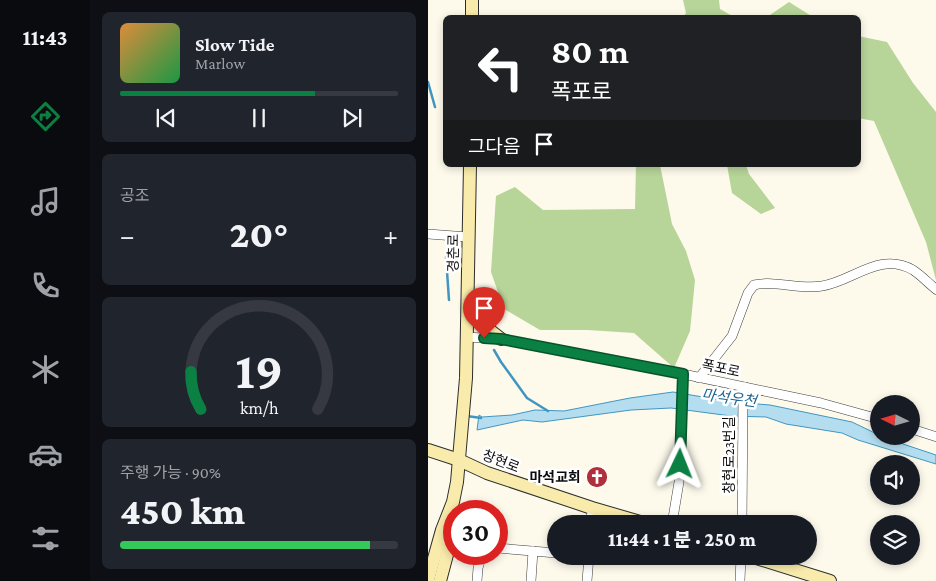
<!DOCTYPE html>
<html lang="ko">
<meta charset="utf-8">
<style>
:root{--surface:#171b24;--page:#20242c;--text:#f1f3f6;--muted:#9ea1a6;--line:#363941;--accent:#0b8043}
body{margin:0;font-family:"Crimson Pro","Noto Sans KR",serif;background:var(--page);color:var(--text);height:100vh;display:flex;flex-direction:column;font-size:19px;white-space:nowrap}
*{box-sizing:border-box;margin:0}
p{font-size:16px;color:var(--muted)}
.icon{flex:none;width:28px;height:28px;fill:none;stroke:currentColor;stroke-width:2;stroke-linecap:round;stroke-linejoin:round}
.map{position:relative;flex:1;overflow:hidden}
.panel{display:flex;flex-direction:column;gap:12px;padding:12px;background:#0d0f14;width:338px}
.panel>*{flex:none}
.banner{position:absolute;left:15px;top:15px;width:418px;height:152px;border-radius:8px;box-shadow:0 2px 8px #0003;background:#202124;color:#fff;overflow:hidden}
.needle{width:32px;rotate:275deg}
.controls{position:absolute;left:442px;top:395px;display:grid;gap:10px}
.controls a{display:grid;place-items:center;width:50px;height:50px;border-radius:50%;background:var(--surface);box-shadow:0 2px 8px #0003;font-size:25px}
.speed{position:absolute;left:15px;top:500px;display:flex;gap:10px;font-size:25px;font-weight:700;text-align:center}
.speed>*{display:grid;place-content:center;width:65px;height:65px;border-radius:50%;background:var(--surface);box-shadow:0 2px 8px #0003;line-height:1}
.speed .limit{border:8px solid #d22;background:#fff;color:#111}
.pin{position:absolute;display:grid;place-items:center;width:42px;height:42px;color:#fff;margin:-51px -21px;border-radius:50% 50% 50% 0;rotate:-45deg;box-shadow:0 0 5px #0007}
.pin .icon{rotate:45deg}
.me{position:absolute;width:55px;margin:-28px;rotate:2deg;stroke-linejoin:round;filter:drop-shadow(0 0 4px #0008)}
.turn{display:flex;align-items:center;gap:18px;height:105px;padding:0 25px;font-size:22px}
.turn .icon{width:65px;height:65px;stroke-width:2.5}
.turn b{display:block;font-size:35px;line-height:42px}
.then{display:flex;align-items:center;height:48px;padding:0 25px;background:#0003;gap:10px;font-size:19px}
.big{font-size:38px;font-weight:800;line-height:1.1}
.panel .widget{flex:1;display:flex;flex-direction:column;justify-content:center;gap:8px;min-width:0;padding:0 18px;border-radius:8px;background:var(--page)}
.panel .dial{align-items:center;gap:0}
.dial svg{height:130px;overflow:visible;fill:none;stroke:var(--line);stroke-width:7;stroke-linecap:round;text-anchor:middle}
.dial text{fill:var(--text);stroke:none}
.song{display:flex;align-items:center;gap:15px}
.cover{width:60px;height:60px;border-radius:8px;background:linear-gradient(135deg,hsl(30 70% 55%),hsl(140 70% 35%))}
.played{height:5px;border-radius:2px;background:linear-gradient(90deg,var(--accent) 70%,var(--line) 70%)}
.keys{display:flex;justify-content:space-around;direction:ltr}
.heat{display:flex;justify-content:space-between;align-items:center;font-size:28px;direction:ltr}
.charge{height:8px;border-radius:4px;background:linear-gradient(90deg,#34c759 90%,var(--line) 0)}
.trip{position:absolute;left:119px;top:515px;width:270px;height:50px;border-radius:25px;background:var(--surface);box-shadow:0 2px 8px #0003;font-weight:800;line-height:50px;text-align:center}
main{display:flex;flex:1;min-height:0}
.tab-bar{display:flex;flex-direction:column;width:90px;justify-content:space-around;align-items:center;background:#090b0e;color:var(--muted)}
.tab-bar .icon{width:35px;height:35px}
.tab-bar .on{color:var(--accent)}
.tab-bar b{font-size:22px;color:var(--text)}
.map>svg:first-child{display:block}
.forest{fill:#b7d499}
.water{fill:#b4def0;stroke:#4196c1}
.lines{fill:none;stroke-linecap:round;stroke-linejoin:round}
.stream{stroke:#4196c1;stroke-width:2.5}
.street-casing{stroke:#3e3e3e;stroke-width:10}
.secondary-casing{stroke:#2d2d2d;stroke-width:14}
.street{stroke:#fff;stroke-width:9}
.secondary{stroke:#f8ebab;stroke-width:12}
.route-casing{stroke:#07532c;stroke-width:12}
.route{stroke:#0b8043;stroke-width:9}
.labels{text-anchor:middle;stroke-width:5;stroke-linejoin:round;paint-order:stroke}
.street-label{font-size:14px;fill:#0b0b0b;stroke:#fff}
.poi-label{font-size:14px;font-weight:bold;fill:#0b0b0b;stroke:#fff;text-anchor:end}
.water-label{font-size:15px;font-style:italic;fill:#206792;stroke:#fff}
</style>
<main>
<nav class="tab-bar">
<b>11:43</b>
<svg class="icon on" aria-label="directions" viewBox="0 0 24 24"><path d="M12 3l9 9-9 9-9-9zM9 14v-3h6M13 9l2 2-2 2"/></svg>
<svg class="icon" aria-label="music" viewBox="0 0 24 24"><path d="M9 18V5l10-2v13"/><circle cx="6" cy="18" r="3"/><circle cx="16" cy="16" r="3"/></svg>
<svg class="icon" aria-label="phone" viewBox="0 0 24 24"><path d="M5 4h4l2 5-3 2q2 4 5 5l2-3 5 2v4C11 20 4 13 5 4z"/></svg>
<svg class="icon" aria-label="climate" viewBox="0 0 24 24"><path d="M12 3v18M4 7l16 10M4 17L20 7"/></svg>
<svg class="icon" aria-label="car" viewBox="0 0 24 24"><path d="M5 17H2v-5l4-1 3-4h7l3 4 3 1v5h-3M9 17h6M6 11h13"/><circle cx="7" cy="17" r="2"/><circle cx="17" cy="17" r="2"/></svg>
<svg class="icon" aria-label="filters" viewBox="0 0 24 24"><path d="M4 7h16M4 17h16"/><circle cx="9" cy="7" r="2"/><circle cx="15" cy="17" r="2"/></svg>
</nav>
<section class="panel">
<div class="widget">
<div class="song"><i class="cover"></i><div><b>Slow Tide</b><p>Marlow</p></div></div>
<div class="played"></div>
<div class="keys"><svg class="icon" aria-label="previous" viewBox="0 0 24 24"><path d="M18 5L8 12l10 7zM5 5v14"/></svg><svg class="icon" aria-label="pause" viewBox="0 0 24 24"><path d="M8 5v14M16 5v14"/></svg><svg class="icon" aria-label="next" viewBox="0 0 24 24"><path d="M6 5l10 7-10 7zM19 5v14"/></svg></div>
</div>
<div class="widget"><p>공조</p>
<div class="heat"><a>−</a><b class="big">20°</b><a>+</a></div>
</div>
<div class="widget dial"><svg viewBox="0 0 100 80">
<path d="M14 69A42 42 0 1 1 86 69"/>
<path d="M14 69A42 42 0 0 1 8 46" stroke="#0b8043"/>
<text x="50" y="56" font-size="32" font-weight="700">19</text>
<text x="50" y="72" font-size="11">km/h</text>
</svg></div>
<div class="widget"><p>주행 가능 · 90%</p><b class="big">450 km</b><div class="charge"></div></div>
</section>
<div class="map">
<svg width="509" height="581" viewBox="0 0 509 581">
<rect width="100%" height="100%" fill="#fdf9eb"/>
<g class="forest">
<polygon points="255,0 291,0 292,9 306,17 255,17 258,13"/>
<polygon points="361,2 385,17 339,17"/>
<polygon points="430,36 459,42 485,83 508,112 508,280 498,242 446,121 430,118"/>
<polygon points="208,165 232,165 244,224 258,251 267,280 262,331 246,368 206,333 160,330 112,330 76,309 63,272 68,196 87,187 115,210 207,209"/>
<polygon points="299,165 318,165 321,174 347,208 333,214 304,193"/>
</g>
<polygon class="water" points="245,392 305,402 342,405 424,422 451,435 451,436 508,455 508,464 430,440 414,433 358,424 338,417 303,416 243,408 203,410 114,422 95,420 49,430 51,415 54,417 84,415 107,410 136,411 202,398"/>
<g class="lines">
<g class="stream">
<polyline points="0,82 7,107"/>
<polyline points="18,257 21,300"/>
<polyline points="66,350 73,362 99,398 120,411"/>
<polyline points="39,416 53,418"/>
</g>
<g class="street-casing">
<g id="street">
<polyline points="0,234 40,237"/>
<polyline points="38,337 73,339 255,374 393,403 451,419"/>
<path d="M271,378L304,336L320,293L326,285C348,280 371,290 394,286C425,281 452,251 485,270C493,275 501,284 509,290"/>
<polyline points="484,429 509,437"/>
<polyline points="163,524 164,508"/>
<polyline points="244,524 251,482 255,374"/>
<polyline points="314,524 315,397 317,387"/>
<polyline points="69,548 128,553"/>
<polyline points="49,581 50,568 54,554"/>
<polyline points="103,581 105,551"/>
<polyline points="159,581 161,556"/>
<polyline points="312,581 313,556"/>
</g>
</g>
<g class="secondary-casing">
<g id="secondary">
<polyline points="44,18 44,0"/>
<polyline points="41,296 55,325 73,339"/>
<polyline points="0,450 31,460 59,473 164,508 219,524"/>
<polyline points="322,556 402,581"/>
<polyline points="0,580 14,530 25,502 29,482 38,378 42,165"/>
<polyline points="12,581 25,532 25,510"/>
</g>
</g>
<use href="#street" class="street"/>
<use href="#secondary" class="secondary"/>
</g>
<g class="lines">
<g class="route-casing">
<polyline id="route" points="56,338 73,339 255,374 252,464"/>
</g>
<use href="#route" class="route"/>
</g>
<defs>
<g id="church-disc" transform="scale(1.125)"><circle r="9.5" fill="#af2f3d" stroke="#fff"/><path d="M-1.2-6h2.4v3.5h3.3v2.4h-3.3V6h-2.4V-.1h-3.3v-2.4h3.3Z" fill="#fff"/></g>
</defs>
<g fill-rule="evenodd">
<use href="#church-disc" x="169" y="477"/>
</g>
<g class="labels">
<g class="street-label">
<text transform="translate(25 253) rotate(-89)" y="5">경춘로</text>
<text transform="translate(293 368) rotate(12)" y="5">폭포로</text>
<text transform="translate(301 455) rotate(-90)" y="5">창현로23번길</text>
<text transform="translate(73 461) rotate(21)" y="5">창현로</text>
</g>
<g class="poi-label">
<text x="153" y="482">마석교회</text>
</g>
<g class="water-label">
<text transform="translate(301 398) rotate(8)" y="5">마석우천</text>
</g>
</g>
</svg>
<div class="controls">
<a><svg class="needle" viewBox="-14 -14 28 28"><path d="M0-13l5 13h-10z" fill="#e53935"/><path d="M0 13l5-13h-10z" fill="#9ea1a6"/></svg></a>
<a><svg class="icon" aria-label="sound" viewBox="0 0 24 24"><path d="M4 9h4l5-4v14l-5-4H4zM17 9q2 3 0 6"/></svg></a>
<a><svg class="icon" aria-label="layers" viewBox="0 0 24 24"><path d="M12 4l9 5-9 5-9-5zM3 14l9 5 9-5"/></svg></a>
</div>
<div class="speed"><div class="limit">30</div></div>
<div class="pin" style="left:56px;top:338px;background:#d93025"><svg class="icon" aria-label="arrive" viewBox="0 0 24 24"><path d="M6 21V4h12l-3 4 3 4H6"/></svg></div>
<svg class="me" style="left:252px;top:464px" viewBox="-20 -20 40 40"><path d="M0-17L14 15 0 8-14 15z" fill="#0b8043" stroke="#fff" stroke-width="4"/></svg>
<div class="trip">11:44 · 1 분 · 250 m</div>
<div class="banner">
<div class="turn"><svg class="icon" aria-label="left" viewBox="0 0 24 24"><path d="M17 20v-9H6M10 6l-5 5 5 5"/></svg><div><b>80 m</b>폭포로</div></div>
<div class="then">그다음<svg class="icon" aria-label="arrive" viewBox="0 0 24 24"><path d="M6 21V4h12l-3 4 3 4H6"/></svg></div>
</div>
</div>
</main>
